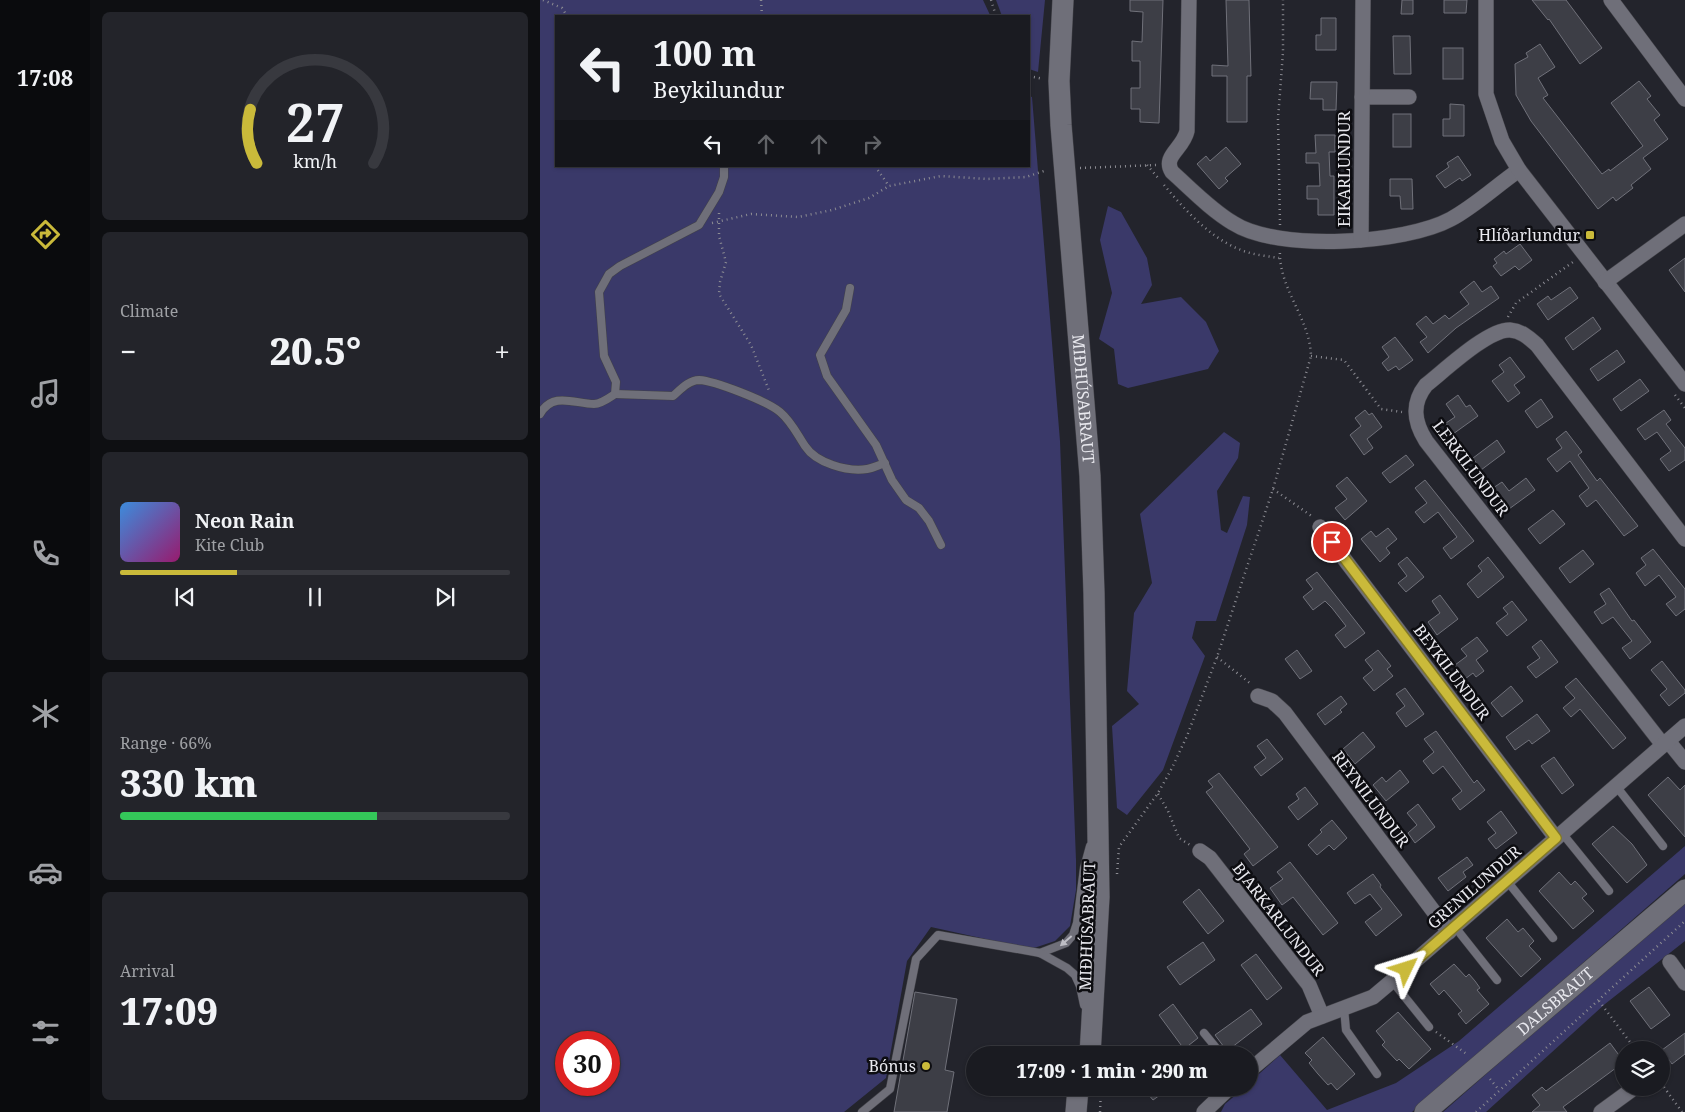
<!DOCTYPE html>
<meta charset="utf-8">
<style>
:root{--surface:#1a1b21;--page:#23242a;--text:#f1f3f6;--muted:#9fa1a5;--line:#38393f;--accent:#caba3a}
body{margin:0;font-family:"Noto Serif",serif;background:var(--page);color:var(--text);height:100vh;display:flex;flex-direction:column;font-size:19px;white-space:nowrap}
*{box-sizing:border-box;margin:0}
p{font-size:16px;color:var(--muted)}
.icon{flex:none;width:28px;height:28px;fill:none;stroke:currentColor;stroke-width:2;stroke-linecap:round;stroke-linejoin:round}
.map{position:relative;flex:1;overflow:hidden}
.panel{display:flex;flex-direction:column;gap:12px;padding:12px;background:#0e0f12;width:450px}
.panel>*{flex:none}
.hud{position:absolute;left:15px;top:15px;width:475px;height:152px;border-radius:0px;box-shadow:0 1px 4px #0004,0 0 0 1px var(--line);background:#1a1b21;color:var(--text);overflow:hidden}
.fabs{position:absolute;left:1075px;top:1041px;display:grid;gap:10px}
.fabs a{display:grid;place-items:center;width:55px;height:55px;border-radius:50%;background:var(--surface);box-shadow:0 1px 4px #0004,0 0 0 1px var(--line);font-size:25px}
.speed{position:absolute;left:15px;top:1031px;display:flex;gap:10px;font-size:25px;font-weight:700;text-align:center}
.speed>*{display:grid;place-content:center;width:65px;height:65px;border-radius:50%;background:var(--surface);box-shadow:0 1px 4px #0004,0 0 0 1px var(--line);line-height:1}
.speed .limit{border:8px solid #d22;background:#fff;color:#111}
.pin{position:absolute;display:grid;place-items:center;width:42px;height:42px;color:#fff;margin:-21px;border:2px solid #fff;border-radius:50%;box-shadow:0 1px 5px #0007}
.me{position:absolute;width:55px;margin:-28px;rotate:49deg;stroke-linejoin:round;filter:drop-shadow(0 0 4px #0008)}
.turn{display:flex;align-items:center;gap:18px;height:105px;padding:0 15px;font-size:22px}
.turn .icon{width:65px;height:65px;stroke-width:2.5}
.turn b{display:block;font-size:35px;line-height:42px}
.lanes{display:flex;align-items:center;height:48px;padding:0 15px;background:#0003;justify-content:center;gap:25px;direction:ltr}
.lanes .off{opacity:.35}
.big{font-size:38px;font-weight:800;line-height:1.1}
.panel .tile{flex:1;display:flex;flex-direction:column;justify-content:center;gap:8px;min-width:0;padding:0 18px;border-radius:8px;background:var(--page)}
.panel .dial{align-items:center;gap:0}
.dial svg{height:130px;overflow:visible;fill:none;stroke:var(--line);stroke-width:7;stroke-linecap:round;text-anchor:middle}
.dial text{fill:var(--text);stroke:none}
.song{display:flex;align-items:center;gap:15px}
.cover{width:60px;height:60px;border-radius:8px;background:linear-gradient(135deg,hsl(210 70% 55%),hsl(320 70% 35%))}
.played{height:5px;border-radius:2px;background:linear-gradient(90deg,var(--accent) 30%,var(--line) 30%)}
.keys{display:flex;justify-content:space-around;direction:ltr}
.heat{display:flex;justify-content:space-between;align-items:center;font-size:28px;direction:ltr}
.charge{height:8px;border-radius:4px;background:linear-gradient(90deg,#34c759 66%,var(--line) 0)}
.trip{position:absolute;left:426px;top:1046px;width:292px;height:50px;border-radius:25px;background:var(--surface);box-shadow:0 1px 4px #0004,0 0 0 1px var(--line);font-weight:800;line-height:50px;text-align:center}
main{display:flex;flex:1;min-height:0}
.menu{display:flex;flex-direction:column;width:90px;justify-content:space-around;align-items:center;background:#0a0b0d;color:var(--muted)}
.menu .icon{width:35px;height:35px}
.menu .active{color:var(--accent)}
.menu b{font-size:22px;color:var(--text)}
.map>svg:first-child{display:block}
.green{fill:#3a3969;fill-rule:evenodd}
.building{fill:#3d3e46;stroke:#70717a}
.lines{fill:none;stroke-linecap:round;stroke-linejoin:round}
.lane-casing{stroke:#424248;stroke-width:9}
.street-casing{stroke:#424248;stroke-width:16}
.secondary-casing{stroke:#424248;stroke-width:22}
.path{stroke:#8c8c93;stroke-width:2.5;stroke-dasharray:1 4;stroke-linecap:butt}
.lane{stroke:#6f6f79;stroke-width:8}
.street{stroke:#6f6f79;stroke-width:15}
.secondary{stroke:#6f6f79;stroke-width:21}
.oneway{fill:#bebec5}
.route-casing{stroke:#837926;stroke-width:12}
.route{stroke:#caba3a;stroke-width:9}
.poi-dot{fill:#caba3a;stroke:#0d0d11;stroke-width:2}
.labels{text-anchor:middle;stroke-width:5;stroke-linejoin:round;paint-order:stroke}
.street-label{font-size:16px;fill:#e8e8ee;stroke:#0d0d11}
.poi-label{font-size:16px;fill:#e8e8ee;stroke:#0d0d11;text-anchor:end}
</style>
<main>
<nav class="menu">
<b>17:08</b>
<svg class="icon active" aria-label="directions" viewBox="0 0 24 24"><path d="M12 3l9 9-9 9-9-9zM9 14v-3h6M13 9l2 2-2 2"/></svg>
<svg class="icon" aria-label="music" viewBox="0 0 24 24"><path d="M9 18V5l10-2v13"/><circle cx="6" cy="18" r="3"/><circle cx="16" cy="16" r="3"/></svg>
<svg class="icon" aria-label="phone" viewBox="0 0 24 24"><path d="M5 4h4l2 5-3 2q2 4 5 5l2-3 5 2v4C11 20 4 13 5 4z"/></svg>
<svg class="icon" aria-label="climate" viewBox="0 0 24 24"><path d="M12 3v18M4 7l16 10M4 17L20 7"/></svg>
<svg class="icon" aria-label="car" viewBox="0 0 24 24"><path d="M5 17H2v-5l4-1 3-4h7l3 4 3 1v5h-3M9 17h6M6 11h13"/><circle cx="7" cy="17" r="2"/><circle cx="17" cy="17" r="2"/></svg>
<svg class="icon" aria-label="filters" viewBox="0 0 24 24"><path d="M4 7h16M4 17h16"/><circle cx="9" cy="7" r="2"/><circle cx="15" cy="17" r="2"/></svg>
</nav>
<section class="panel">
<div class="tile dial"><svg viewBox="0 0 100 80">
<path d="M14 69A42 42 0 1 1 86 69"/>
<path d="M14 69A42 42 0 0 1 10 36" stroke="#caba3a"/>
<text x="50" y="56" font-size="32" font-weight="700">27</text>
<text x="50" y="72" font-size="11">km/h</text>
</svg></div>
<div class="tile"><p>Climate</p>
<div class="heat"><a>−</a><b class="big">20.5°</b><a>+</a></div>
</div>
<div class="tile">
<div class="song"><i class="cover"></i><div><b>Neon Rain</b><p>Kite Club</p></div></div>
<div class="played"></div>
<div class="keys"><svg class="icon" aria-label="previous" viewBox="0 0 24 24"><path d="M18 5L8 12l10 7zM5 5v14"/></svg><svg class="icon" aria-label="pause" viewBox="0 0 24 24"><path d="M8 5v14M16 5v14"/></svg><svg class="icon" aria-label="next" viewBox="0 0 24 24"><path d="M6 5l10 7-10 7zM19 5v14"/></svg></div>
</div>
<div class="tile"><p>Range · 66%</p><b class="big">330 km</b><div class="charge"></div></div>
<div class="tile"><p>Arrival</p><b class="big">17:09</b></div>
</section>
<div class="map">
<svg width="1145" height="1112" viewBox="0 0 1145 1112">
<rect width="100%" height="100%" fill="#23242c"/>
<g class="green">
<path d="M0,0H443L450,15L16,16V166H489V96L492,97L520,441L536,860V890L530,926L515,941L491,949L391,927L367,961L346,1078L304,1112H0ZM26,1042H69V1085H26Z"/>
<polygon points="456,0 505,0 498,72 489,69 489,16 462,16"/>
<polygon points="568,206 581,212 607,258 612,285 601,304 641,297 666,322 679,351 668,369 588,388 578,384 574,349 559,339 572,293 560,240"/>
<polygon points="684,432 700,443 698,458 677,491 681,530 687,533 703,496 710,497 707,525 676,621 656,621 652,638 665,656 623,770 587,815 577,808 572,726 599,704 587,691 594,613 612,583 600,514"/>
<polygon points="1145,846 1145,874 872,1112 681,1112 685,1104 704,1088 710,1088 710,1082 740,1055 787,1110 856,1083 919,1041"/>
<polygon points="1145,899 1145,941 1065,1004 946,1112 903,1112"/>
</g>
<g class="building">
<polygon points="590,0 623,0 619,123 600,122 600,109 591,109 591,88 600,88 600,61 592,61 592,41 602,42 603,12 590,11"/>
<polygon points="686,0 709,0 711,76 707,76 707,122 687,122 687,76 672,76 672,65 688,66"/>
<polygon points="862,0 873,0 873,14 861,14"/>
<polygon points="904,0 927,0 926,13 904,13"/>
<polygon points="992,0 1026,0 1062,48 1040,64 1009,19 1008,20"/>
<polygon points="781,18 796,18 796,50 776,50 776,35 781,35"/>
<polygon points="853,36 870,36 871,74 854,74"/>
<polygon points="1000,44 1015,67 998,78 1008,95 1003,98 1062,174 1069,169 1070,171 1103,146 1071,103 1099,81 1111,96 1107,99 1120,115 1114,120 1128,139 1103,158 1111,169 1091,185 1093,188 1076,201 1073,197 1058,209 991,121 976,95 975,64 988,57 986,53"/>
<rect x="903" y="48" width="20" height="31"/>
<polygon points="771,82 797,82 796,110 783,110 783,99 770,99"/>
<polygon points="910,104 924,105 924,136 903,136 903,119 910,119"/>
<rect x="853" y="114" width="18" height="33"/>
<polygon points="775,135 795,135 795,152 789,152 790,176 794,176 794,215 778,215 778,199 767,199 767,186 780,186 779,163 766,163 766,153 776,153"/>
<polygon points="686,147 701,164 685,178 688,181 679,189 657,164 666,156 670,161"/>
<polygon points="918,156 931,175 922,181 920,178 905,188 896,176 909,167 907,163"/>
<polygon points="850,179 872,179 873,209 861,209 860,196 850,196"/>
<polygon points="980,244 992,260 979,270 975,266 961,276 953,266 957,263 954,259 964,251 966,254"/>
<polygon points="1145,258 1145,292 1129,270"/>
<polygon points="934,281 942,292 951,286 959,298 916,328 888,353 880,342 887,337 876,324 886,316 893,324 905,315 909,319 929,304 920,292"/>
<polygon points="1030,287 1038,298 1008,320 997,304 1008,296 1011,300"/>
<polygon points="1053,317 1061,329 1033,350 1025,338"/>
<polygon points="855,337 873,360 859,370 856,366 848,371 842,363 849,357 842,347"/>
<polygon points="1077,350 1085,362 1058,381 1050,369"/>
<polygon points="970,357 985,377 974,385 980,393 968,402 952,381 964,372 959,365"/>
<polygon points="1100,379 1109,391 1081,411 1073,399"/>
<polygon points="918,395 926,407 930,405 938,416 913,434 906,423 915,417 906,404"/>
<polygon points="1001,399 1013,417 997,428 985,411"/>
<polygon points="825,410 829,415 832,413 842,427 827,439 833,448 824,455 810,435 821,426 815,418"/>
<polygon points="1124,410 1131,420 1126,424 1145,448 1145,460 1129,471 1120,459 1131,451 1117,432 1105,440 1097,429"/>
<polygon points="1026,431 1042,452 1038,455 1057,481 1060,478 1098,526 1084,536 1056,500 1047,507 1039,496 1049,488 1030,461 1017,472 1007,459 1022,448 1016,439"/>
<polygon points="957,440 965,452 941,470 933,458"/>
<polygon points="866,455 874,465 850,483 842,473"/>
<polygon points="807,477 827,501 805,520 795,508 807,499 796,486"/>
<polygon points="986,478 995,490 969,509 953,488 962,482 969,491"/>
<polygon points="885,480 934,541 911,559 903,548 917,537 898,512 884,523 875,512 887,503 875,488"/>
<polygon points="1013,510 1025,524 1000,544 988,529"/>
<polygon points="848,528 857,539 846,548 850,553 840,562 821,539 831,531 836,537"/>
<polygon points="1113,549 1145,589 1145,609 1136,616 1126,604 1136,597 1119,575 1105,586 1096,573 1106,565 1101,558"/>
<polygon points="1043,550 1054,564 1030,583 1019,568"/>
<polygon points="867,557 884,577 866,592 858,583 867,576 858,564"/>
<polygon points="948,557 964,577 938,598 927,584 942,571 938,566"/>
<polygon points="777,572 825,633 805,648 795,635 806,626 792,608 785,601 773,610 763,597 773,589 766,580"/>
<polygon points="1069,588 1092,621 1094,620 1111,642 1090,659 1082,648 1092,641 1073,617 1062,624 1054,612 1066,604 1060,594"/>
<polygon points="900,595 918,619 897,635 888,622 900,613 892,601"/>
<polygon points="972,601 987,620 967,636 956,623 968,614 963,608"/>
<polygon points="937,637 948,651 936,660 944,671 936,677 933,673 925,679 915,665 927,656 921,649"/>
<polygon points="1001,640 1018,662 996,678 987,667 1000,658 992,647"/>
<polygon points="757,650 772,671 760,679 745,659"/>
<polygon points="838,650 851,666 847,669 853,676 834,691 823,678 833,670 825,660"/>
<polygon points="1122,661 1145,690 1145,693 1129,706 1120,695 1127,689 1111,670"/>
<polygon points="1036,678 1086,738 1073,749 1040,709 1031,717 1023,708 1035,698 1025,687"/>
<polygon points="971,686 983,701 962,717 951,703"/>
<polygon points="865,688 884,714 866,727 856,713 865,706 856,694"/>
<polygon points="801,696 807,704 800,710 802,712 785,725 777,714"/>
<polygon points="997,714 1010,731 992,744 989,740 975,750 966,737"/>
<polygon points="896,731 934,783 937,780 945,790 920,810 912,799 922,791 903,766 893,774 883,761 894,752 884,739"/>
<polygon points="823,732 835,747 815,764 803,749"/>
<polygon points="727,739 743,759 721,776 714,767 726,758 717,746"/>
<polygon points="1014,757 1034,785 1022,794 1001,766"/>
<polygon points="860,770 869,782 846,801 833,785 842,777 846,782"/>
<polygon points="679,773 738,847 713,866 704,854 710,849 666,792 673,787 668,781"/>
<polygon points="1128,777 1140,790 1145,785 1145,837 1108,795"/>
<polygon points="765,787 778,804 758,820 748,807 759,799 756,794"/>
<polygon points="878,804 895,827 875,843 868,833 877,825 867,813"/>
<polygon points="961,811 977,833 956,849 948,839 956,833 947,822"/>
<polygon points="792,820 807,838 794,850 789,845 777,855 768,845 782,832 780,830"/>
<polygon points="1073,826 1092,844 1107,865 1087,883 1052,844"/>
<polygon points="927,857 933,865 923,872 926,877 908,891 898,878"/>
<polygon points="750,862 798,923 783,935 753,897 742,905 730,888 743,879 737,872"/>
<polygon points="1019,872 1031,885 1035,881 1047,894 1042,898 1054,911 1033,929 999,891"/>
<polygon points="833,874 841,885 840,887 862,915 836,936 825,922 842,909 830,894 815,904 807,893"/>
<polygon points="659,889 684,921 668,934 643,902"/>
<polygon points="967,919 978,932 983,928 994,941 989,946 1001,959 981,977 946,938"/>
<polygon points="663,942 675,960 640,985 627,967"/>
<polygon points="716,954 742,988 727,1000 701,965"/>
<polygon points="914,964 926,977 929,974 935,981 940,988 937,990 949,1004 926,1024 918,1014 922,1011 904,990 899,995 890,984"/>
<polygon points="1109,987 1130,1015 1111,1029 1090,1001"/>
<polygon points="375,992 417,999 405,1070 414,1072 407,1112 354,1112"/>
<polygon points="633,1004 658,1038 644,1049 619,1015"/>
<polygon points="711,1009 722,1024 687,1051 675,1035"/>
<polygon points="858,1012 891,1049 869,1069 859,1059 857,1061 842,1045 845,1042 836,1031"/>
<polygon points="1145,1033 1145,1054 1132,1064 1122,1050"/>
<polygon points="783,1037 815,1074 797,1090 791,1083 788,1085 778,1074 769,1063 772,1060 765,1053"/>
<polygon points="1070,1043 1084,1062 1023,1107 1027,1112 992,1112 1000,1105 992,1095 1002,1087 1006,1091"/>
<polygon points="603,1088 630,1088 613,1100"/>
</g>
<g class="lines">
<g class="lane-casing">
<g id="lane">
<polyline points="310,288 306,310 280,355 287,376 336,445 352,480 366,500 379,508 389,521 401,545"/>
<path d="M75,394L133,396C140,390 149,380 159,380C175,381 227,401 240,412C251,421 257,434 265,446C276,463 307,472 327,469C333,468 339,465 345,463"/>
<path d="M0,414C13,391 35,404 54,404C61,404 69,398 75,394L76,382L64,356L59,292L69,274L80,266L159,225L179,192L184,177V166"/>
<polyline points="1076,786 1123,846"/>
<polyline points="1022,833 1069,891"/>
<polyline points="967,881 1013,938"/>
<polyline points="915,927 957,980"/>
<polyline points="500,953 526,943 533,935 537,923 544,868 550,846"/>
<polyline points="852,981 889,1027"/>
<polyline points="804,1008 806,1030 837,1074"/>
<polyline points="664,1033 682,1055"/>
<polyline points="322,1112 350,1089 376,959 398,935 500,953 527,968 535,975 540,986 544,1005"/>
</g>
</g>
<g class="street-casing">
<g id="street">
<path d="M649,0L647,131C643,149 622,156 632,172C651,189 671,210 693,223C738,252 865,244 911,219C935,206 956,186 979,170"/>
<polyline points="946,0 946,94 962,141 979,170 1145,384"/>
<polyline points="1071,0 1145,99"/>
<polyline points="822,97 869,97"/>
<polyline points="821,240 823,0"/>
<polyline points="1065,282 1145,224"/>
<polyline points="780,527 1016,838"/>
<polyline points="718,696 732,701 745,713 909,932"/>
<polyline points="1128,741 1145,762"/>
<path d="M1123,745L886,441C874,422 871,404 886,385C904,371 948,329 970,330C982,331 989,338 997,345L1145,539"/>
<polyline points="660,851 670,858 769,985 782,1016"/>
<polyline points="1130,962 1145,983"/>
<polyline points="710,1070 767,1022 833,997 852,981 1145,726"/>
<polyline points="664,1112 689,1088"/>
<polyline points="1061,1112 1094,1088"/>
</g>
</g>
<g class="secondary-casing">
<g id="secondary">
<path id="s1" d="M523,0L519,81L521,125L550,476L554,593L559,897L550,1055"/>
<polyline points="536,1112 538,1088"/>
<path id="s2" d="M885,1112L1145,890"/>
</g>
</g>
<g class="path">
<polyline points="3,0 22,8 27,16"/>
<polyline points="221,0 222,16"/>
<polyline points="451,0 456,16"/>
<polyline points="489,76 503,79"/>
<polyline points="607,165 619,179"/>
<polyline points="335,166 349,186 401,176 447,179 486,177 507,170"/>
<polyline points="540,168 617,165"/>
<path d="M624,185C645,210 670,238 701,250C713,255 727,256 739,258"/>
<polyline points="179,213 179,236 186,262 180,282 179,294 211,345 230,393"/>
<polyline points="172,223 211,214 258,217 292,210 329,198 349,186"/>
<polyline points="740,225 738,119 743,52 743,0"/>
<polyline points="968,317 976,303 1033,262"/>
<polyline points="771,356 804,360 841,409 862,412"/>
<polyline points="1135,395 1145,408"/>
<polyline points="733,489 773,517"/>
<polyline points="677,657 711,684"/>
<polyline points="618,794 628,811 639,838 650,845"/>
<path d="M577,874L579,847L618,793L632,768L647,736L677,657L733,489L771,356C770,318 738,288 740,250"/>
<polyline points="1059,1001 1096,1050"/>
<polyline points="896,1032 928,1055"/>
<polyline points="950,1079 959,1090"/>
<polyline points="1121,1083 1142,1112"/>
<polyline points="560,1112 561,1088"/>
<polyline points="936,1112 1145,921"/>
</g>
<use href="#lane" class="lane"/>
<use href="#street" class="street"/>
<use href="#secondary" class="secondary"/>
</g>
<defs><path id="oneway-solid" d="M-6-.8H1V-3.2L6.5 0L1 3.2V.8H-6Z" transform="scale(1.25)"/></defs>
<use class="oneway" href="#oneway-solid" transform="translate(526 941) rotate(139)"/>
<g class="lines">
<g class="route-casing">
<polyline id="route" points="792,542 1016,838 866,969"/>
</g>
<use href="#route" class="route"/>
</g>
<g class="poi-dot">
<rect x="1045" y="230" width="10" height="10" rx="2.5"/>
<circle cx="386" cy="1066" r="5"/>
</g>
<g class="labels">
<g class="street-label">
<text transform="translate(804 169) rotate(-90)" y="6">EIKARLUNDUR</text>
<text dy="6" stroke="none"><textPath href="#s1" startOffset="400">MIÐHÚSABRAUT</textPath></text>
<text transform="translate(931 468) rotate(53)" y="6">LERKILUNDUR</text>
<text transform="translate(912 672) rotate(53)" y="6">BEYKILUNDUR</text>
<text transform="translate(831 799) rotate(53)" y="6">REYNILUNDUR</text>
<text transform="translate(934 887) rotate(-41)" y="6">GRENILUNDUR</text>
<text transform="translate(739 919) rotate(52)" y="6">BJARKARLUNDUR</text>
<text transform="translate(547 926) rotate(-88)" y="6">MIÐHÚSABRAUT</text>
<text dy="6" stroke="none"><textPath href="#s2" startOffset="171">DALSBRAUT</textPath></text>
</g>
<g class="poi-label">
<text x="1040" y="241">Hlíðarlundur</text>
<text x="376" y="1072">Bónus</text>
</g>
</g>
</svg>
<div class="fabs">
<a><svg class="icon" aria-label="layers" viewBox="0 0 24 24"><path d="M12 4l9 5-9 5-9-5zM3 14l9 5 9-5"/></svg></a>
</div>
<div class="speed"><div class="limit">30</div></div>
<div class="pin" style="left:792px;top:542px;background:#d93025"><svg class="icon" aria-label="arrive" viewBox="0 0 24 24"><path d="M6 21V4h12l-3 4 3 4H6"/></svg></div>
<svg class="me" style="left:866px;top:969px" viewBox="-20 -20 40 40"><path d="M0-17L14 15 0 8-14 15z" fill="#caba3a" stroke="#fff" stroke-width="4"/></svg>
<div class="trip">17:09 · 1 min · 290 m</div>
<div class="hud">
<div class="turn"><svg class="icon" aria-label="left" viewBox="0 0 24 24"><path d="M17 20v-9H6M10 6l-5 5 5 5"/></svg><div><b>100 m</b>Beykilundur</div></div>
<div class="lanes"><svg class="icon" aria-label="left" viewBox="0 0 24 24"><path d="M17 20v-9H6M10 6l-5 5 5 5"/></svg><svg class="icon off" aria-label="ahead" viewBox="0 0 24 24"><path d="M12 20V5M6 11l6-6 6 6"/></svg><svg class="icon off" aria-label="ahead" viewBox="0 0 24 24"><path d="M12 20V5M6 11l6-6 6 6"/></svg><svg class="icon off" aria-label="right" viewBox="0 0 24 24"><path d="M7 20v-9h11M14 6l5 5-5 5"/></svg></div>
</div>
</div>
</main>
